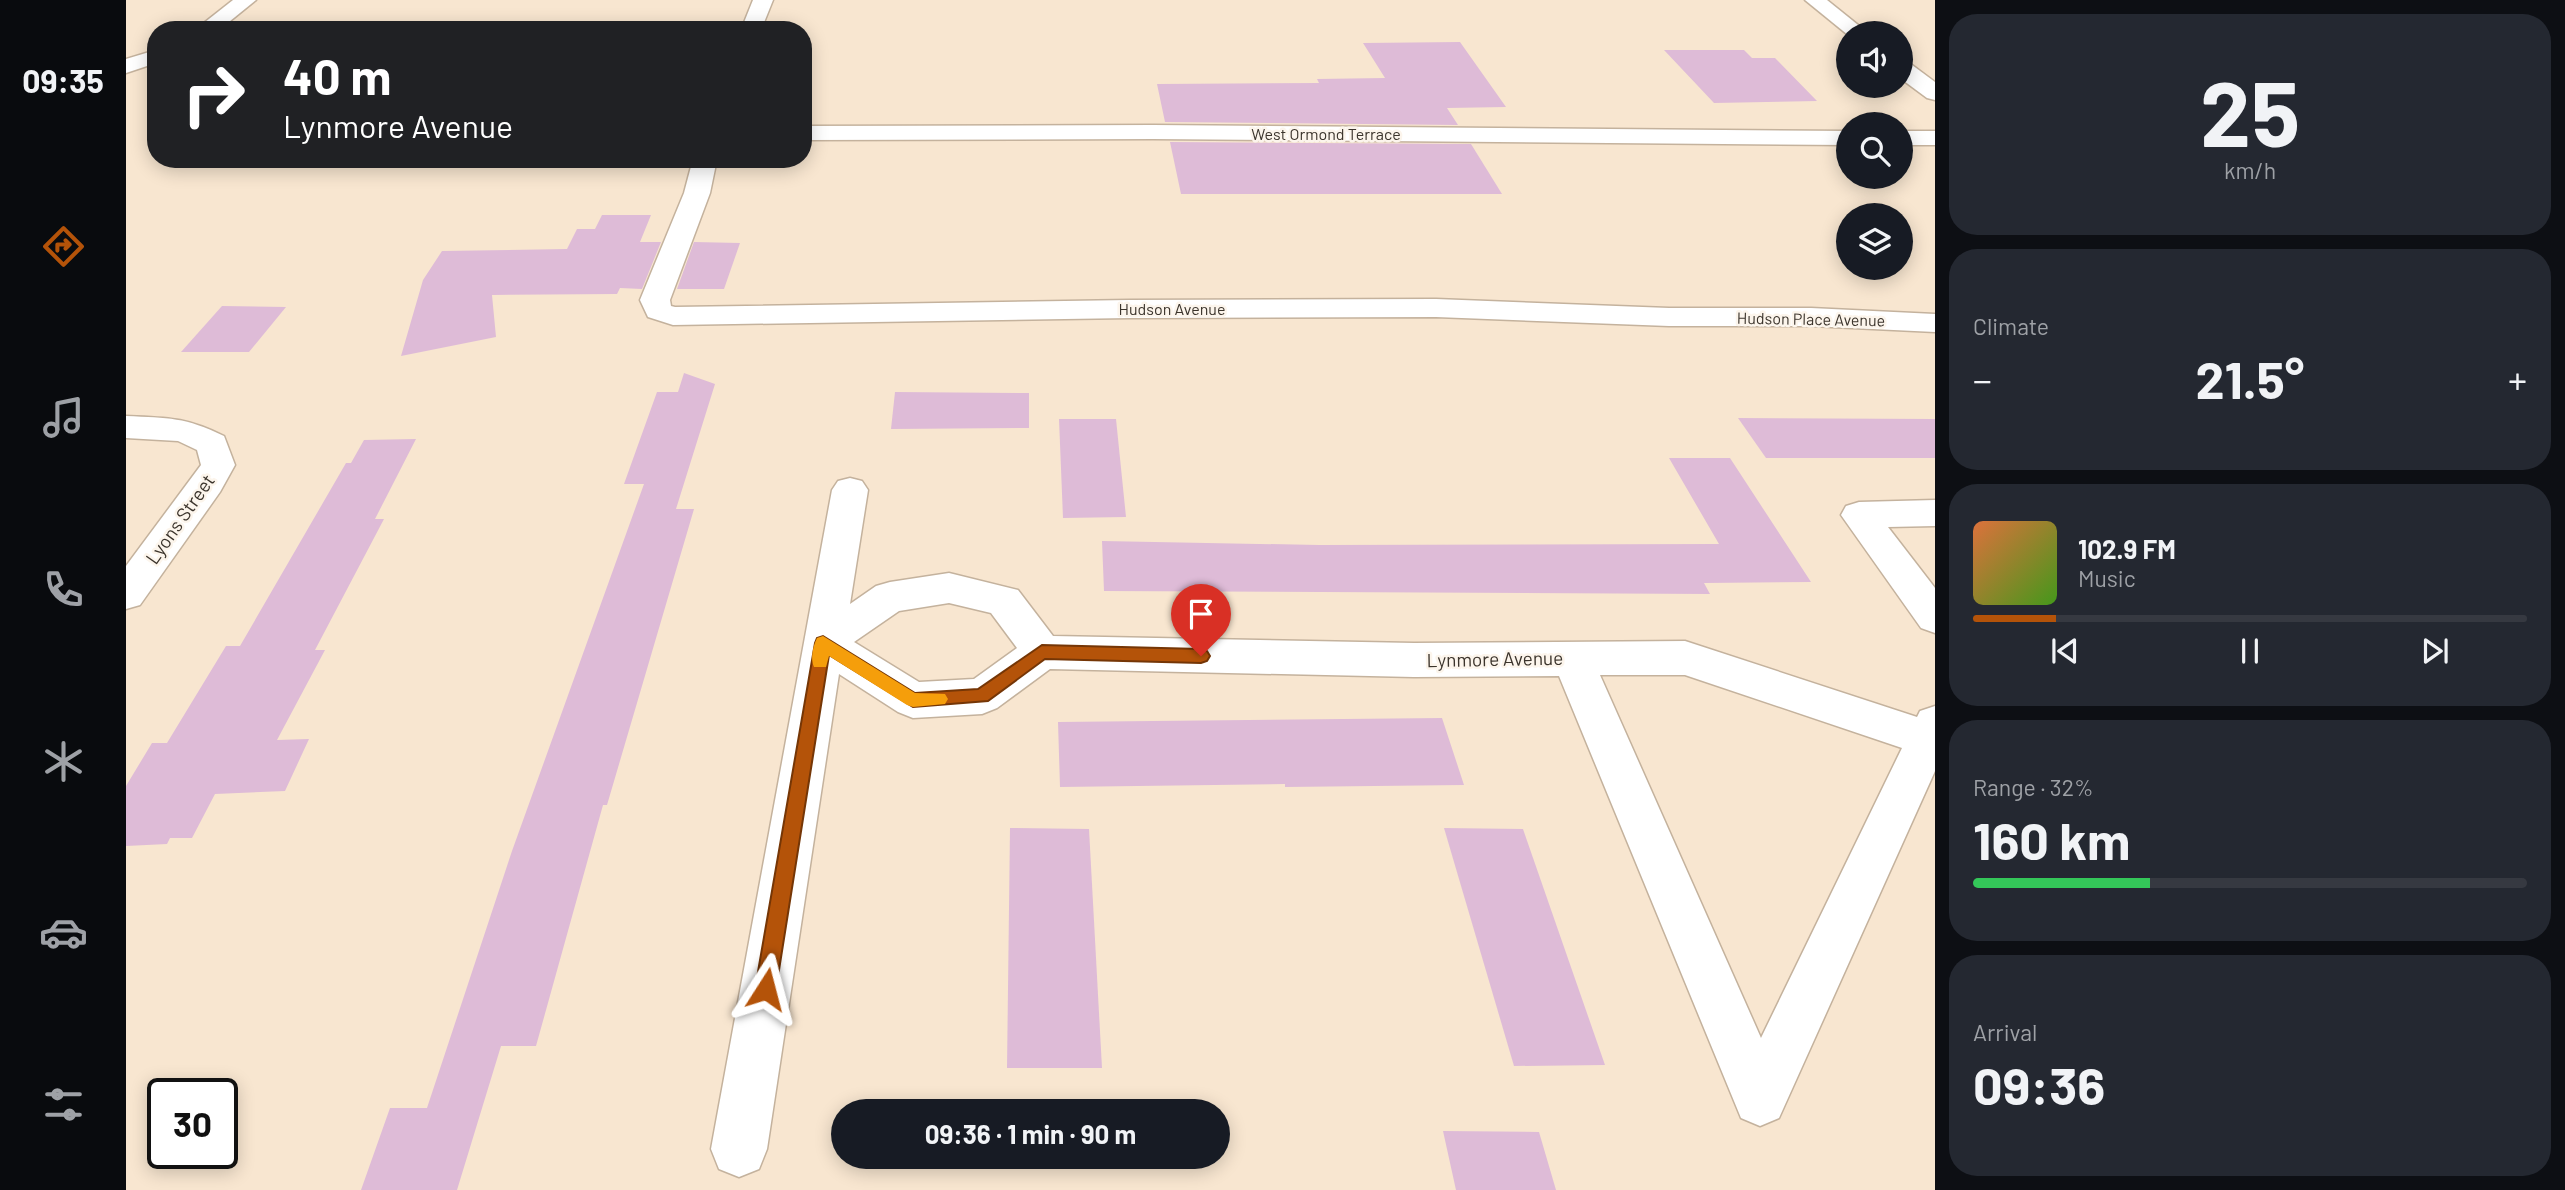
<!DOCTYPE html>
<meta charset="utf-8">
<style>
:root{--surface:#171b24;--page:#242831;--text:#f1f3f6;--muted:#9ea1a6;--line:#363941;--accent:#b45309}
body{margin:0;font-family:Barlow,sans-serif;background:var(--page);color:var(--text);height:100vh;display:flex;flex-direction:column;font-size:26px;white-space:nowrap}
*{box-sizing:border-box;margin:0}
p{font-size:23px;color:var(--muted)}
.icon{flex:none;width:38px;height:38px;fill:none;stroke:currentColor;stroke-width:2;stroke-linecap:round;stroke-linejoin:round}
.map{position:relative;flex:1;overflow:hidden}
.drawer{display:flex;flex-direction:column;gap:14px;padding:14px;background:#0d0f14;width:630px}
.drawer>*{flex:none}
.guide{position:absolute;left:21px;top:21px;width:665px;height:147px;border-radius:28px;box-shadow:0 4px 18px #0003;background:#202124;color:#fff;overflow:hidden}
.fabs{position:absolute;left:1710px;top:21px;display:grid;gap:14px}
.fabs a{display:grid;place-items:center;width:77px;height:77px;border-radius:50%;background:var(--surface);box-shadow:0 4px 18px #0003;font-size:35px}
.speed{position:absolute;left:21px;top:1078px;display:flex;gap:14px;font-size:35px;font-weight:700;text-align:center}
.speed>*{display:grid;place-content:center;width:91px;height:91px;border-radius:50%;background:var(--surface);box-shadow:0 4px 18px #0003;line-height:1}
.speed .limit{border:4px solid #111;border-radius:10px;background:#fff;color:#111}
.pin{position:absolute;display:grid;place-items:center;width:60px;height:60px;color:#fff;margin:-72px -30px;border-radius:50% 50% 50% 0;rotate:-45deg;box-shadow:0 0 7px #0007}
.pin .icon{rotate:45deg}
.me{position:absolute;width:77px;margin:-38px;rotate:9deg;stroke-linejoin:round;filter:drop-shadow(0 0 5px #0008)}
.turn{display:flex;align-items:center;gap:24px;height:147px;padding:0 21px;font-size:32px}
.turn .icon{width:91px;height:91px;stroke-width:2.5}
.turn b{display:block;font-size:49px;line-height:60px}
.big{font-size:52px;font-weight:700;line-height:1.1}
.drawer .widget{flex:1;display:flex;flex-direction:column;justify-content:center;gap:10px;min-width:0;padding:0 24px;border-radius:28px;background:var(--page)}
.drawer .dial{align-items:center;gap:0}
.dial b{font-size:91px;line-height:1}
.song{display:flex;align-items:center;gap:21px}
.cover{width:84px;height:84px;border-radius:10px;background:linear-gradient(135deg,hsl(20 70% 55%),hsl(100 70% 35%))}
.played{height:7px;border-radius:4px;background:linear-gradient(90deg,var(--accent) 15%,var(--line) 15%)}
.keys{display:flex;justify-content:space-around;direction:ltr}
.heat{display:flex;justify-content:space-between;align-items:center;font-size:38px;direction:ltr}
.charge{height:10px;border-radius:5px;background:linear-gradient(90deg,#34c759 32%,var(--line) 0)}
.trip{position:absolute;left:705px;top:1099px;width:399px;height:70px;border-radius:35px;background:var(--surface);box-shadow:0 4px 18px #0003;font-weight:700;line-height:70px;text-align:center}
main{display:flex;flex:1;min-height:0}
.tabs{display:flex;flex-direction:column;width:126px;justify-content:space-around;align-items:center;background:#090b0e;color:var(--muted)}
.tabs .icon{width:49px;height:49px}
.tabs .selected{color:var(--accent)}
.tabs b{font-size:32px;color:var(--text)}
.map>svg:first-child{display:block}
.building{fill:#debbd7}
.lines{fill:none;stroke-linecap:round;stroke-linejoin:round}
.street-casing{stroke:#c4b29d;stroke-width:3}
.street{fill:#fff;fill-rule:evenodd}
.route{fill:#b45309;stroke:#753606;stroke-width:2}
.slow{fill:#f59e0b}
.labels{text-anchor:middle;stroke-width:5;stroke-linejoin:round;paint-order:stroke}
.far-street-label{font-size:16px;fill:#3b342c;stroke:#fcf5ec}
.street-label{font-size:19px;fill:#3b342c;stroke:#fcf5ec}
</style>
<main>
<nav class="tabs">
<b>09:35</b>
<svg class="icon selected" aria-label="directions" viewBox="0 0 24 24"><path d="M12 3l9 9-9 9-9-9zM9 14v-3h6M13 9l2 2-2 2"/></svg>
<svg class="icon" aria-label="music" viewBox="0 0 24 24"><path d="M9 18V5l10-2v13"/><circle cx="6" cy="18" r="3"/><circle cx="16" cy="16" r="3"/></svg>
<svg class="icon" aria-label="phone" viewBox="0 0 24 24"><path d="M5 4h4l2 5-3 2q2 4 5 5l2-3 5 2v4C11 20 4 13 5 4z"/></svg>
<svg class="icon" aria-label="climate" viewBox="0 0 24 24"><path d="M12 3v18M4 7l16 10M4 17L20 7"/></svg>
<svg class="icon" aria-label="car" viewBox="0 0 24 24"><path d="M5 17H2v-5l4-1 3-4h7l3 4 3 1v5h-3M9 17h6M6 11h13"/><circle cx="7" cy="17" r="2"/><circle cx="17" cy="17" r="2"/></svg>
<svg class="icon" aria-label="filters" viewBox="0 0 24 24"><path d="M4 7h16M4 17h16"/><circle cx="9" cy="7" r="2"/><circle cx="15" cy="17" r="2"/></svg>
</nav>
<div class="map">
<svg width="1809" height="1190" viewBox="0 0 1809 1190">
<rect width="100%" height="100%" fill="#f8e6d0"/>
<g class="building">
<polygon points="1334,42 1380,107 1321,108 1332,125 1039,122 1031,84 1193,83 1191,79 1259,78 1237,43"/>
<polygon points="1538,50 1618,50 1626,58 1649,58 1691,101 1588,103"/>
<polygon points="1044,142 1345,144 1376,194 1055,194"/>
<polygon points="476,215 525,215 514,242 535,242 516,289 494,288 491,294 366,295 370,337 275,356 297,280 316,251 441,249 451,229 469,229"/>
<polygon points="568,242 614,243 598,289 551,289"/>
<polygon points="96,306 160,307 123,352 55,352"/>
<polygon points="558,373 589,384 550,509 568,509 481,805 477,805 410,1046 375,1046 331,1190 235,1190 264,1108 301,1108 386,851 518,484 498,484 531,392 552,392"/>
<polygon points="769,392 903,393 903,428 765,429"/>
<polygon points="1612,418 1809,419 1809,458 1640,458"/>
<polygon points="933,419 990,419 1000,517 937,518"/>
<polygon points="290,439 249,519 258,519 189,650 199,650 151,740 183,739 159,791 89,794 66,838 44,838 41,844 0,846 0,786 26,743 41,743 100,646 114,646 220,463 225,463 238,440"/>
<polygon points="1543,458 1604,458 1685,582 1578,583 1584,594 978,591 976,541 1193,545 1593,544"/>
<polygon points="1316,718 1338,785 1159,787 1159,784 934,787 932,722"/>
<polygon points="884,828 963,829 976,1068 881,1068"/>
<polygon points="1318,828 1397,829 1479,1065 1388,1066"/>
<polygon points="1317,1131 1413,1132 1430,1190 1330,1190"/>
</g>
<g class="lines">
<g class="street-casing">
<g id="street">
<polygon points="107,0 130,0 93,30 69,30"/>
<polygon points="627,0 647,0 635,30 615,30"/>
<polygon points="1679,0 1701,0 1742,33 1722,35"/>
<polygon points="30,50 30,63 0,73 0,59"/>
<polygon points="1774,61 1782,62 1809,82 1809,100 1801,98 1774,78"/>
<polygon points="1027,125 1722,131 1722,145 1027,139 677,140 677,126"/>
<rect x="1774" y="131" width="35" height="14"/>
<polygon points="567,159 591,159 584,193 544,300 545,306 549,307 1004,300 1310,299 1543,308 1685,308 1809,314 1809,332 1685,326 1543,326 1310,317 1004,318 547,325 522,317 514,300 558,193"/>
<path d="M0,416C43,418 59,417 98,436L109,465L94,492L14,605L0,609V566L75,465L71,450L52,441L0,438Z"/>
<path d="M724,478L736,481L742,490L724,604L750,586L764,582L823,573L892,590L927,636L1288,643L1559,641L1791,717L1794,711L1809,706V771L1653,1118L1634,1126L1615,1118L1433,676L1288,677L924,669L871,708L856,714L787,718L772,712L713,674L641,1149L633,1169L613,1177L593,1169L585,1149L706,490L712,481ZM823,603L865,613L891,648L848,679L793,682L728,642L773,611ZM1474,675H1559L1776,748L1635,1038Z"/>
<polygon points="1809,500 1809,526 1762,527 1809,588 1809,633 1795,628 1715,515 1720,506 1733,502"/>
</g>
</g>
<use href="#street" class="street"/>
</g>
<polygon class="route" points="697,636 789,693 852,689 916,645 1075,649 1081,651 1084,656 1081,661 1075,663 919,659 862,701 787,707 703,655 650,989 647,996 640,999 632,996 629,989 689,643 691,638"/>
<path class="slow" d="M697,636L789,693L819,694L822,699L819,704L787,707L781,705L703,656L700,667H688C684,659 687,646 691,638Z"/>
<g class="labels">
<g class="far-street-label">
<text x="1200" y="140">West Ormond Terrace</text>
<text x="1046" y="315">Hudson Avenue</text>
<text transform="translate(1685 319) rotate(1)" y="6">Hudson Place Avenue</text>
</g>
<g class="street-label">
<text transform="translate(54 519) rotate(-55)" y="7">Lyons Street</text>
<text transform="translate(1369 659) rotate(-1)" y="7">Lynmore Avenue</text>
</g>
</g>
</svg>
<div class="fabs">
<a><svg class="icon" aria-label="sound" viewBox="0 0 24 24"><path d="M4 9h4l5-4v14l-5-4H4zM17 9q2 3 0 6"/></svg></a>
<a><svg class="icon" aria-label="search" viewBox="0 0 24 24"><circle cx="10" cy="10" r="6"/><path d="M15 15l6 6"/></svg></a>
<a><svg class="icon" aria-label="layers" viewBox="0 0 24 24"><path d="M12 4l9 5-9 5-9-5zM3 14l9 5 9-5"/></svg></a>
</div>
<div class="speed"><div class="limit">30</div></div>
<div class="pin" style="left:1075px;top:656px;background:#d93025"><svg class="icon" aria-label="arrive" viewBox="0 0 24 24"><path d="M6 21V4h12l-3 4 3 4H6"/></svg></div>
<svg class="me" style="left:640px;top:989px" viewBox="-20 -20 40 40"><path d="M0-17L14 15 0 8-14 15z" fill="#b45309" stroke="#fff" stroke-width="4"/></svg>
<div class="trip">09:36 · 1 min · 90 m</div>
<div class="guide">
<div class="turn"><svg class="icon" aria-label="right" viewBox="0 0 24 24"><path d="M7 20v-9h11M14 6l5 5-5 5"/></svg><div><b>40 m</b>Lynmore Avenue</div></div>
</div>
</div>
<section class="drawer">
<div class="widget dial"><b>25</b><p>km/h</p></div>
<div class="widget"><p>Climate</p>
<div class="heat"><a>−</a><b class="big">21.5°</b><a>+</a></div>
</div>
<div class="widget">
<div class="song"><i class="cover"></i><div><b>102.9 FM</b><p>Music</p></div></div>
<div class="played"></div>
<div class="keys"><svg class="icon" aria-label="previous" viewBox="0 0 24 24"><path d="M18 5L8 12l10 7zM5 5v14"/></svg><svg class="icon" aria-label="pause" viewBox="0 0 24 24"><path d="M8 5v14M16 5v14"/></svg><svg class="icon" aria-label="next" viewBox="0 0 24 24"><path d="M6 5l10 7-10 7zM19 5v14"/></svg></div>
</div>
<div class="widget"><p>Range · 32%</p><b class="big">160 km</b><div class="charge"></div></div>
<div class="widget"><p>Arrival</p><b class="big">09:36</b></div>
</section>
</main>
